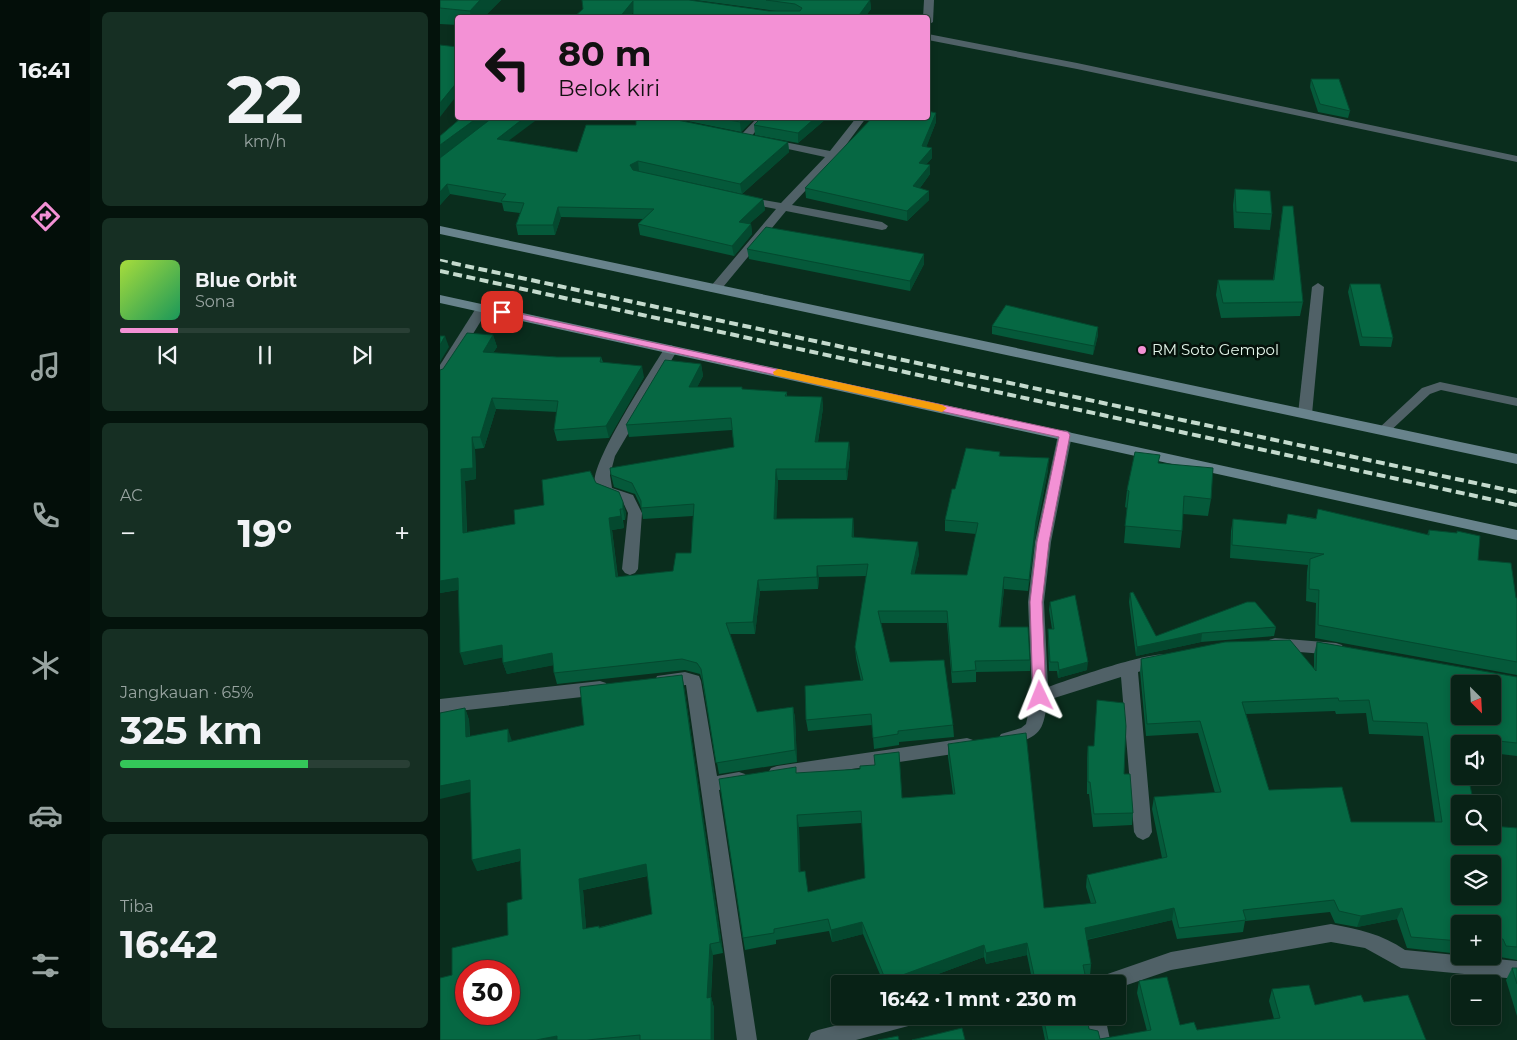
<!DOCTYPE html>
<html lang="id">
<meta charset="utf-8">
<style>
:root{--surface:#082216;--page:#162f23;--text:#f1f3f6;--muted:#98a4a1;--line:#293f35;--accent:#f391d5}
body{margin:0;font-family:Montserrat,sans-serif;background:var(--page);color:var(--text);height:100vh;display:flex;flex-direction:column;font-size:19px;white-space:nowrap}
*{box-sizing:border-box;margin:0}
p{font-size:16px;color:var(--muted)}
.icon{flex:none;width:28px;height:28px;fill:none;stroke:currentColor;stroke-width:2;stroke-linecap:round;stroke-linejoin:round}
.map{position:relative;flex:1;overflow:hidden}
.drawer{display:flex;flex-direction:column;gap:12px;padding:12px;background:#04130c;width:350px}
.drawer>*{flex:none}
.hud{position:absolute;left:15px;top:15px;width:475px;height:105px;border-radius:5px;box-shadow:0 2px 8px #0003,0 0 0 1px var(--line);background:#f391d5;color:#111;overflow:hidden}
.needle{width:32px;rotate:156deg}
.fabs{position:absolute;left:1011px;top:675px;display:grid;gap:10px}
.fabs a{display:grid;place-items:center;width:50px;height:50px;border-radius:5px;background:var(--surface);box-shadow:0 2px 8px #0003,0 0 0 1px var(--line);font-size:25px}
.speed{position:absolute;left:15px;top:960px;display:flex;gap:10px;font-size:25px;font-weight:700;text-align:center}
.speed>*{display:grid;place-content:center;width:65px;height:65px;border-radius:50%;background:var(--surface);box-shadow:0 2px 8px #0003,0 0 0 1px var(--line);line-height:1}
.speed .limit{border:8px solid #d22;background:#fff;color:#111}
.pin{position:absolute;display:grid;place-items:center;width:42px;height:42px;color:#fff;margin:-21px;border-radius:10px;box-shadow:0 2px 8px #0006}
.me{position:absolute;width:55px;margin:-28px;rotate:358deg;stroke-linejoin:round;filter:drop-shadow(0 0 4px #0008)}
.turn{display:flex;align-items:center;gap:18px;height:105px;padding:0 20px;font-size:22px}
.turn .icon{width:65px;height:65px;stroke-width:2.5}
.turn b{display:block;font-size:35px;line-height:42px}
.big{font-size:38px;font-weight:700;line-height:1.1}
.drawer .card{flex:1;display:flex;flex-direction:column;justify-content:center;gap:8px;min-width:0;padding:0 18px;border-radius:8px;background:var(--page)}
.drawer .dial{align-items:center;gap:0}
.dial b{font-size:65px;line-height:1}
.song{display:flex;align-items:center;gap:15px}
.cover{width:60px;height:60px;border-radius:8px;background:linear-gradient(135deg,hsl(80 70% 55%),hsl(150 70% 35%))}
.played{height:5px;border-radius:2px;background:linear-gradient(90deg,var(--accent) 20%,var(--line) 20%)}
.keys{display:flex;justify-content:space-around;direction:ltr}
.heat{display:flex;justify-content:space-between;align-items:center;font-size:28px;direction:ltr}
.charge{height:8px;border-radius:4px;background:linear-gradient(90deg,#34c759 65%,var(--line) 0)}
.trip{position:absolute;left:391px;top:975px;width:295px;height:50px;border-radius:5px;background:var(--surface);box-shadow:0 2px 8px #0003,0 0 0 1px var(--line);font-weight:700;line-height:50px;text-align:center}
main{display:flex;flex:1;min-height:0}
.tab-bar{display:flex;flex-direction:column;width:90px;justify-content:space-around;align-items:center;background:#030e09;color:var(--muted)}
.tab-bar .icon{width:35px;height:35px}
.tab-bar .selected{color:var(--accent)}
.tab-bar b{font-size:22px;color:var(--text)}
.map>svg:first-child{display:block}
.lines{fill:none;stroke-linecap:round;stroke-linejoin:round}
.lane{fill:#506167;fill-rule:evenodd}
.street{fill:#506167;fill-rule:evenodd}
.secondary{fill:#68838c;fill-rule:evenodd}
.rail-far1{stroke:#c4dacd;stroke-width:2.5;stroke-dasharray:8 4;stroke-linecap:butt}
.rail{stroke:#c4dacd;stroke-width:4;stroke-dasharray:9 4.5;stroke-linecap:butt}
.wall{fill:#05593a;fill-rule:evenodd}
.shaded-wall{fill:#04492f}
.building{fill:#066843;stroke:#04492f;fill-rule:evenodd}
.route{fill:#f391d5;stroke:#9e5e8a}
.slow{fill:#f59e0b}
.poi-dot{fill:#f391d5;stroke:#05120b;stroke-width:2}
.labels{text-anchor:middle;stroke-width:5;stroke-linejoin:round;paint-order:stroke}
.poi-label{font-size:15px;fill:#e1f4e8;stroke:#05120b;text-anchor:start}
</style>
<main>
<nav class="tab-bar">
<b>16:41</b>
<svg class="icon selected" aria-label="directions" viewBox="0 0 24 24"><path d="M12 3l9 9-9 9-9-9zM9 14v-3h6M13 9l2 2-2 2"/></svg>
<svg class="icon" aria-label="music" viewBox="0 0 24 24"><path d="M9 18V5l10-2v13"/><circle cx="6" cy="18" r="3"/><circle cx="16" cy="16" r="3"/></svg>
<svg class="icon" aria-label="phone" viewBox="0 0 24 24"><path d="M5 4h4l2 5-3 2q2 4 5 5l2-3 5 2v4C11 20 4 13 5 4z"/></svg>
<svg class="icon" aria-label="climate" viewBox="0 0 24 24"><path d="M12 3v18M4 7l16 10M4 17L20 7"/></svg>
<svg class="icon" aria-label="car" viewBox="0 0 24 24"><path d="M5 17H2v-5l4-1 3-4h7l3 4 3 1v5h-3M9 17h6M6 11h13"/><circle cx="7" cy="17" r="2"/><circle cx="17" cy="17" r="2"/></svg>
<svg class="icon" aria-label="filters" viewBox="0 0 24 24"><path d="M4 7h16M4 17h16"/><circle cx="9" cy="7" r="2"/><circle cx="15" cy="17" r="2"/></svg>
</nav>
<section class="drawer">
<div class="card dial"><b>22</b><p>km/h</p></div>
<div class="card">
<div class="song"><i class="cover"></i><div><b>Blue Orbit</b><p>Sona</p></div></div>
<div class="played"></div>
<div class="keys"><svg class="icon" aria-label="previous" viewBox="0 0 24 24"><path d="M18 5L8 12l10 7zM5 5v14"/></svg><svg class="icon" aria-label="pause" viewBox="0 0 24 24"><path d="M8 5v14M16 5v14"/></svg><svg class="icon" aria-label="next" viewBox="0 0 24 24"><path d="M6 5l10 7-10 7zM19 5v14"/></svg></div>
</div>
<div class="card"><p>AC</p>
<div class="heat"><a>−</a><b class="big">19°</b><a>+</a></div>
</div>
<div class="card"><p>Jangkauan · 65%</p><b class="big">325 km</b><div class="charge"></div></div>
<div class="card"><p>Tiba</p><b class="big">16:42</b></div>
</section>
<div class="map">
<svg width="1077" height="1040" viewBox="0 0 1077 1040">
<rect width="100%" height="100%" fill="#0a2d1d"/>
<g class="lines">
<polygon class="lane" points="1000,382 1077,398 1077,406 1001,390 990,394 947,434 939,434 937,431 939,428 982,388"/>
<g class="street">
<polygon points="484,0 494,0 493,22 488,25 488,18 483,18"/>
<polygon points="488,34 637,63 1077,156 1077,162 637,69 488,40"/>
<polygon points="317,118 327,118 309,139 301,139 300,137 301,135"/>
<polygon points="416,118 426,118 397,157 352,205 442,222 448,226 446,229 442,230 346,211 279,292 271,292 269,289 271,286 336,209 301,202 299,200 301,198 305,197 341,203 385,157 325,144 323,142 325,140 329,139 390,151"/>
<polygon points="878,283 884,287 872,414 870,417 860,417 858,414 872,287"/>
<polygon points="43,304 49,308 5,379 0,380 0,365 38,305"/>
<path d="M231,345L238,349L175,456L170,475L172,488L193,495L202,513L198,569L195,573L190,575L185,573L182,569L188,513L183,502C172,495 160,500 155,485C149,464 211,371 224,349Z"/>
<path d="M625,430L630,432L632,435L611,542L604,602L608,687C627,680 713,650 726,655L728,659L726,663L698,672L712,832L709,837L703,840L697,837L694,832L681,677L608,700C603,723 605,734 580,742C573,744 568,746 561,744L558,739L561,734L581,728L586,724L592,696L588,602L595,542L618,435L620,432Z"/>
<polygon points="835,638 896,643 902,645 904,649 902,653 896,655 835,650 829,648 827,644 829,640"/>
<polygon points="245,672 259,676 261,681 277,776 299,772 305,774 308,779 305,784 279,790 317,1040 297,1040 246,685 223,687 217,686 215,681 217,676"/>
<polygon points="160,681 166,683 168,688 166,693 160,695 0,713 0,699"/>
<polygon points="527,738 533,740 536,745 533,750 527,752 337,780 331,778 328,773 331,768 337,766"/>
<path d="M891,924C918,929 942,934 965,950L1077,961V979L961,968L925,948L891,942L731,970L678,988V984H653L656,978L731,952Z"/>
<polygon points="434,1016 482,1016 479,1023 472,1025 416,1040 368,1040 371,1033 378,1030"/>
<polygon points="645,1016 665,1016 670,1040 650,1040"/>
</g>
<g class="secondary">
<polygon points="0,226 1077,454 1077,464 0,234"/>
<polygon points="0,295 1077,530 1077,540 0,303"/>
</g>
<polyline class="rail-far1" points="0,260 17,264"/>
<g class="rail">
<polyline points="12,263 1077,492"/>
<polyline points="0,271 1077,505"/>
</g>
</g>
<g class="wall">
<polygon points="0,0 61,0 43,18 18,18 18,25 0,24"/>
<polygon points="255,0 430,0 431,9 424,18 193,18 193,12 189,18 133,18 143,9 336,11"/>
<polygon points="871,79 910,111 908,118 878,112 870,87"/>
<polygon points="496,113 496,122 486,147 492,158 486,164 490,165 490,174 480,188 489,200 467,221 366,198 365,188"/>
<polygon points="233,118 315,118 301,132"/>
<polygon points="321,118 387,118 358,143 315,135 314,125"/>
<polygon points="0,136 70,141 137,152 348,142 349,152 302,194 199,171 323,199 325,210 309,224 311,224 312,234 294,256 200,235 198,224 203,219 121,217 115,235 78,235 76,225 80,213 64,211 62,203 10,194 0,205"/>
<polygon points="795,189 832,214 830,230 794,228 793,205"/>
<polygon points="843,206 863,302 860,316 781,318 776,295 778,280 833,280"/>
<polygon points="307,249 484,264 470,291 309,259"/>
<polygon points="910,284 953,338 951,347 920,346 908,292"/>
<polygon points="552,326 658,335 653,355 552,334"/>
<polygon points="53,335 57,347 53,353 117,357 161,357 163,362 204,377 169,438 117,441 114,430 117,412 56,409 44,448 35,449 36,479 25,481 27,532 75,524 104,505 156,483 179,492 186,513 185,520 183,520 184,528 172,530 178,577 233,571 251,553 253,516 203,519 201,507 195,494 174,487 171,475 294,447 292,430 189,437 186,425 261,364 263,376 257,387 302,387 302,389 347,392 347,396 382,397 383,408 378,442 409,442 410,454 407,480 338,480 336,519 413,518 414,537 479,554 474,574 527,575 536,534 505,531 505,520 515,489 560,452 560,456 608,470 596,532 588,591 564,589 560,627 590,660 590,671 536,672 536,682 512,683 507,623 441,623 450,662 513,725 514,737 459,742 459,745 434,749 432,725 368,731 366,720 421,681 416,658 415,647 427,576 379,577 378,589 320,591 315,634 290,634 317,712 353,707 355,718 357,762 279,774 262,680 260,674 245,670 117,684 114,673 113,665 67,674 63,663 62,657 24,665 18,590 0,593 3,369"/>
<polygon points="719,463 771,499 768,516 743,514 742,531 740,548 684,543 687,508 685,507 687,490"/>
<polygon points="848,514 987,535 989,530 1038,560 1076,598 1077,598 1077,675 875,638 876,603 866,601 867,572 868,565 790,558 791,531 793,519 846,524"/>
<polygon points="690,593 716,636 836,627 834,636 761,642 696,656 689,602"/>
<polygon points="610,602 647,670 618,678 617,671 609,671 608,638 608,629 612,629 609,610"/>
<path d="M877,642L1077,677V756L1052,753V744H1020V836L1077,828V960L1060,957L1058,951H1052V924H1020V954L967,948L957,919L917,927L895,923L890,912L805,921L803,932L737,939L732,920L647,940L651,964L650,976H646L647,984H593L587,955L546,964L544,957L471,984H444L423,934L392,942L389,931L336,940V944L305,950L303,938L356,773L462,798L513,794L508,757V744L604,908L651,904L646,887L647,875L722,858L712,809L714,797L775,793L758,733L706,736L700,671L701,659L874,668V654ZM895,711L896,714L926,713L929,734L983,736L995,822H911L829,790L806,714ZM422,823L425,878L368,892L360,872L359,827Z"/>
<path d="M242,675L244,687L283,953L273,955L271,997L274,1008V1040H0L12,975L68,935L82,899L80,861L37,871L25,708L29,720L30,736L72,741L144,725ZM208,876L212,914L160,927L146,928L143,890Z"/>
<polygon points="656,713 684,774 693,813 692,825 653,827 649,794 647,794 647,758 648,746 654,746"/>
<polygon points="1072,968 1077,968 1077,1016 1066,980"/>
<polygon points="699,981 740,1025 757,1030 834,1019 829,1001 832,989 875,1005 924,1002 986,1040 605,1040 600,1016 647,1016 649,1029 660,1039 707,1031 697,993"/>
</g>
<g class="shaded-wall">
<polygon points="40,0 61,0 43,18 31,18 30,11"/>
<polygon points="430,0 431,9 424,18 417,18"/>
<polygon points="193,1 194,10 189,18 179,18"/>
<polygon points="18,81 18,94 0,117 0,103"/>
<polygon points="496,113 496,122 483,156 482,146"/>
<polygon points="37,118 53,118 0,158 0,145"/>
<polygon points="84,118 99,118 59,148 57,139"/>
<polygon points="304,118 315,118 301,132 300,122"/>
<polygon points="375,118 387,118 358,143 358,133"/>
<polygon points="348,142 349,152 302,194 300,184"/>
<polygon points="492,148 492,158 480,172 479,163"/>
<polygon points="198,161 199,171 192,175 190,165"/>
<polygon points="490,165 490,174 474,196 473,186"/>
<polygon points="7,184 10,194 0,205 0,192"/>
<polygon points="489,191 489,200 467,221 467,211"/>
<polygon points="323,199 325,210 300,232 299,222"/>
<polygon points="118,207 121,217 115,235 113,225"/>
<polygon points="311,224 312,234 294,256 292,246"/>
<polygon points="484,254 484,264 470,291 470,281"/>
<polygon points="658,327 658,335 653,355 654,346"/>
<polygon points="53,335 57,347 46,363 43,352"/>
<polygon points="5,336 9,347 0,362 0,345"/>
<polygon points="261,364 263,376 251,399 249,387"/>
<polygon points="202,366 204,377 169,438 166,426"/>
<polygon points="382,397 383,408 376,454 375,442"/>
<polygon points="52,398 56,409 44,448 40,437"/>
<polygon points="32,437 35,449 36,479 25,481 27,545 23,533 21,469"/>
<polygon points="409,442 410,454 407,480 406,469"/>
<polygon points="609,458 608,470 596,532 588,591 589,580 596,521"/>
<polygon points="336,469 338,480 336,531 334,519"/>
<polygon points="183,502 186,513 185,520 183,509"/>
<polygon points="180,509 184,528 172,530 179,588 176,577 169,518"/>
<polygon points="413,518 414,530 413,548 412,537"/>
<polygon points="478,542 479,554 472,586 471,574"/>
<polygon points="377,566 379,577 378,589 377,577"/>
<polygon points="564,577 564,589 559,639 559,627"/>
<polygon points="18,578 22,589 0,593 0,581"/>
<polygon points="318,580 320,591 315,634 313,622"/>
<polygon points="762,633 761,642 696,656 697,647"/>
<polygon points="62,645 66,657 24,665 20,653"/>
<polygon points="112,653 115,665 67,674 63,663"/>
<polygon points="648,662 647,670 618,678 619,670"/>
<polygon points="242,675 244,687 283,953 280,942"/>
<polygon points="353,707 355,718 357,762 355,750"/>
<polygon points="25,708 29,720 30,749 26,737"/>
<polygon points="68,729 72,741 73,754 68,742"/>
<polygon points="30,780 35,791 0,799 0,786"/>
<polygon points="357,815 359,827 361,884 359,872"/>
<polygon points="80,849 84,860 37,871 32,860"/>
<polygon points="206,864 210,875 143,890 147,940 143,929 139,879"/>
<polygon points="734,908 732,920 644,940 645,928"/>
<polygon points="962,908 957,919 917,927 921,916"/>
<polygon points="422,922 423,934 392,942 391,930"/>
<polygon points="587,943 587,955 546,964 546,953"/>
<polygon points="270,944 273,955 270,1009 267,998"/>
<polygon points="544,945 544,957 471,984 447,984 446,981"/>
<polygon points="271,997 274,1008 274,1040 271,1040"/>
<polygon points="117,1036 119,1040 96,1040"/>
</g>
<g class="building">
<polygon points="0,0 40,0 30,11 0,8"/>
<polygon points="142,0 249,0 329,11 360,11 362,8 355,4 326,0 430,0 417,18 225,18 222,17 222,18 193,18 193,1 179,18 133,18 143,9"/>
<polygon points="0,45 18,47 18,81 0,103"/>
<polygon points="871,79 899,79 910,111 880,104"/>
<polygon points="488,111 496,113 482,146 492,148 479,163 490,165 473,186 489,191 467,211 365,188 432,118 488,118"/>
<polygon points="21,118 37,118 0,145 0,136"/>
<polygon points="52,118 84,118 57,139 137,152 146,125 196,125 196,118 227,118 348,142 300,184 198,161 190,165 193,170 323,199 299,222 311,224 292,246 198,224 214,209 118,207 113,225 76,225 84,203 61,201 66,194 7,184 0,192 0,158"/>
<polygon points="278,118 304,118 300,122"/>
<polygon points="321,118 375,118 358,133 314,125"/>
<polygon points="795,189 830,191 832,214 796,212"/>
<polygon points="843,206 853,206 863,302 783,303 778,280 834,280"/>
<polygon points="326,227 484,254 470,281 307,249"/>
<polygon points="910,284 940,284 953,338 922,337"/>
<polygon points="566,305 658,327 654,346 552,326"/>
<polygon points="27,333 53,335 43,352 117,357 161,357 160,362 202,366 166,426 114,430 118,401 52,398 40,437 32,437 33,468 21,469 23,533 75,524 74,510 104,505 102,480 150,471 156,483 179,492 183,502 183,509 180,509 181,516 169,518 176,577 233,571 236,553 251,553 254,504 201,508 201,501 192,483 171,475 170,468 294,447 291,418 186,425 225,360 261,364 249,387 302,387 302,389 347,392 345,396 382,397 375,442 409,442 406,469 336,469 334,519 413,518 412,537 478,542 471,574 527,575 538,523 505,520 512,489 515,489 526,448 560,452 559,456 609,458 596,521 589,580 564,577 559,627 588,627 590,660 535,661 536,670 512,672 507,611 438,611 450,662 504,660 513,725 458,731 458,734 433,738 431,714 366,720 365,686 423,680 415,647 428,564 377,566 377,577 318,580 313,622 286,623 317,712 353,707 355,750 276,763 261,669 257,663 242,659 114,673 112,653 63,663 62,645 20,653 18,578 0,581 0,370 3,369"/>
<polygon points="0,336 5,336 0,345"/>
<polygon points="695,452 720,455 718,463 773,468 771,499 744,496 742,531 685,526 689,491 687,490"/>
<polygon points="878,509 989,535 989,530 1017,533 1017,531 1040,536 1038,560 1071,563 1076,598 1077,598 1077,662 878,625 879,590 869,589 870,559 884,554 792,545 793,519 846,524 848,514 876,519"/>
<polygon points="693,592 716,636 807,602 815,602 836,627 762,633 697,647 690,593"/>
<polygon points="635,595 648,662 619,670 618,662 610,662 608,629 614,629 610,602"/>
<path d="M850,640L876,671L877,642L1077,677V743L1021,737L1023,744H1020V776H1028L1034,804H1020V836H1052V826L1077,828V947L1066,946L1063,939L1052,940V924H1020V941L971,937L962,908L921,916L899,911L894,900L803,910L806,920L739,928L734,908L645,928L651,964L643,965L647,984H596L587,943L546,953L544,945L446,981L422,922L391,930L388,919L334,929V933L303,938L279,779L356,767V773L420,769V766L435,765L434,755L459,752L462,798L515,794L508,744L586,733L604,908L656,903L647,875L727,857L714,797L781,792L760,721L707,724L701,659L785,642ZM1020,684H1052V716H1020ZM898,698L899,701L929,700L933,721L987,723L1002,822H911L902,787L829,790L802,702ZM421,811L425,878L368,892L365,871L359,872L357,815ZM1020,864H1052V896H1020Z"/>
<path d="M242,675L280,942L270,944L267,998L271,997V1040H200V1035L147,1040H117V1036L96,1040H0V978L12,975V948L68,935L67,903L82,899L80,849L32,860L30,780L0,786V713L25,708L26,737L68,729V742L144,725L140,687ZM206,864L212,914L159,928V926L143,929L139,879ZM26,971H69V1014H26Z"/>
<polygon points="657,700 684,703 686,726 684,774 690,774 693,813 654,814 650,782 648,782 648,746 654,746"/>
<polygon points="1072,968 1077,968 1077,984"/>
<polygon points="727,977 740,1025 754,1022 757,1030 840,1018 832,989 869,985 875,1005 921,995 924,1002 968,995 986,1040 608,1040 603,1016 647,1016 649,1029 658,1031 660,1039 711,1030 699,981"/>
<polygon points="522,1028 525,1040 472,1040"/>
<polygon points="458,1036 459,1040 438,1040"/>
</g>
<polygon class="route" points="58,310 62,310 628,432 630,435 609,542 602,602 606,696 604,700 595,700 593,696 590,602 597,542 619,437 62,315 58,315"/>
<polygon class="slow" points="338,369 502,405 507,408 502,412 334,375 333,372"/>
<circle class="poi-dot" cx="702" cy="350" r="5"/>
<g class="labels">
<g class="poi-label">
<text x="712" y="355">RM Soto Gempol</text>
</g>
</g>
</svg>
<div class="fabs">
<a><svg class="needle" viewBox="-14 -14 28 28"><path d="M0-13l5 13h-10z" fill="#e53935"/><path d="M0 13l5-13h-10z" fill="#98a4a1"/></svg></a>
<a><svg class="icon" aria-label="sound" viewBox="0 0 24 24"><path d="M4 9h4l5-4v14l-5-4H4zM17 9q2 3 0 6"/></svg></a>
<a><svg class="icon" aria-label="search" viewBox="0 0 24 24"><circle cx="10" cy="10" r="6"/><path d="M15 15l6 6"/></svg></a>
<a><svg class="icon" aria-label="layers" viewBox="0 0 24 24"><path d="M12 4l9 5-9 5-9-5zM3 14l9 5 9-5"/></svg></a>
<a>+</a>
<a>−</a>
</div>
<div class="speed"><div class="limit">30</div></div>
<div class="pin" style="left:62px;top:312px;background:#d93025"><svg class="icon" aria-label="arrive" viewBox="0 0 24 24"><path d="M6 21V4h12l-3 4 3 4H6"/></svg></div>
<svg class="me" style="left:600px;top:696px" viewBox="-20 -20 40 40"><path d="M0-17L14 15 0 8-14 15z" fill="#f391d5" stroke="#fff" stroke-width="4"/></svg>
<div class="trip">16:42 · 1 mnt · 230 m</div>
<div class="hud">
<div class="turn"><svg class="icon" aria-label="left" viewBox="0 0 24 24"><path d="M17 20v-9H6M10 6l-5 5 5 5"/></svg><div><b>80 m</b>Belok kiri</div></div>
</div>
</div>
</main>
